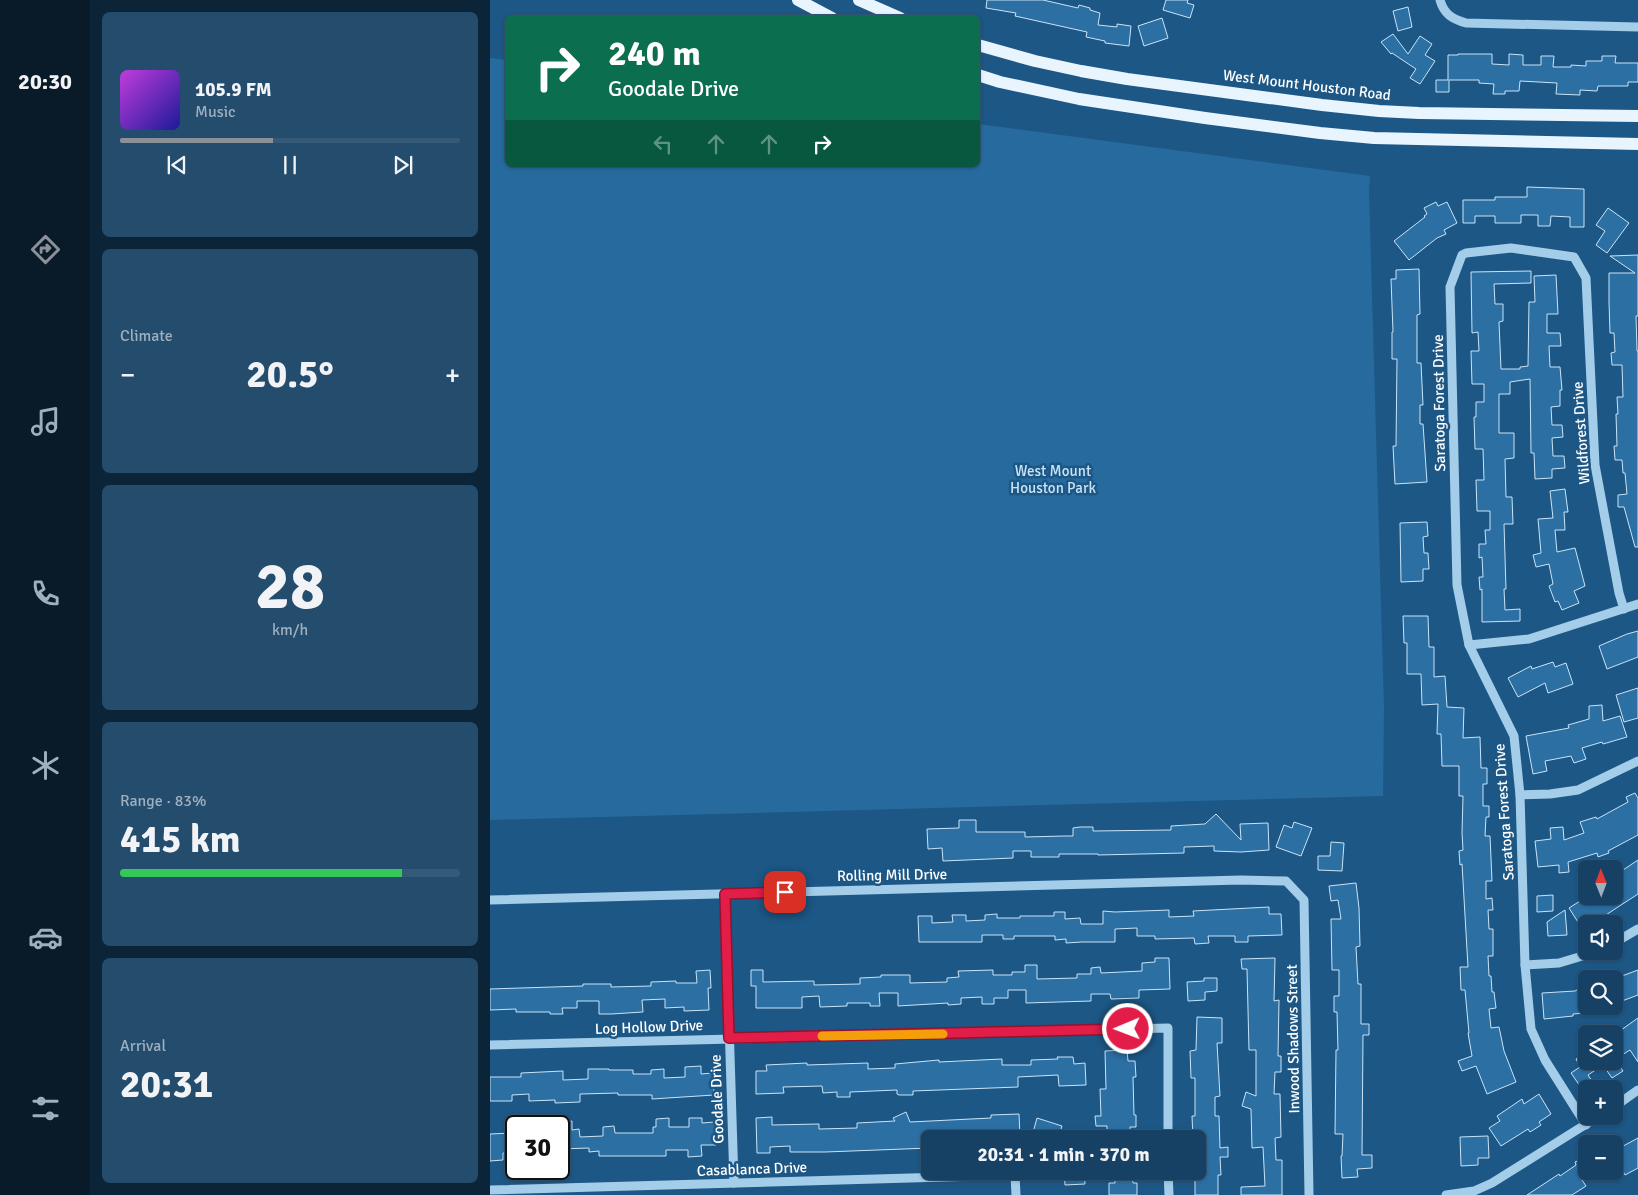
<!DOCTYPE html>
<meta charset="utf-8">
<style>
:root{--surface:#164164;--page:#234c6d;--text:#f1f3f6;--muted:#9eafbf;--line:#355a78;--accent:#8c9099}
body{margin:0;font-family:Signika,sans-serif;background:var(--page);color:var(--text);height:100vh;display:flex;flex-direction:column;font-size:19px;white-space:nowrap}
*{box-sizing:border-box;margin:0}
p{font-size:16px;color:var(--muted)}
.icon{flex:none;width:28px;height:28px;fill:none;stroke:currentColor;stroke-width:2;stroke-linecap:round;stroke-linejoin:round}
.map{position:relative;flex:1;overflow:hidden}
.panel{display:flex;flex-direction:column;gap:12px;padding:12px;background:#0c2437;width:400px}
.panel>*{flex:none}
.top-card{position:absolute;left:15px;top:15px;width:475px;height:152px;border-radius:8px;box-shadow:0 1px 4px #0004,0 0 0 1px var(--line);background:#0b6e4f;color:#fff;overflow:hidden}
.needle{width:32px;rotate:359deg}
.fabs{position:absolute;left:1088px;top:860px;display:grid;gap:10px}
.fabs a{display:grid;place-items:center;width:45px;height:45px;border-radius:8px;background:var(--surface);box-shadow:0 1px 4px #0004,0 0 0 1px var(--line);font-size:25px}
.speed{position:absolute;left:15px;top:1115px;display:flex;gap:10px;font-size:25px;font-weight:700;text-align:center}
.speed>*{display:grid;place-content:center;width:65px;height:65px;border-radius:50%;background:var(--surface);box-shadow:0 1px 4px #0004,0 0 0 1px var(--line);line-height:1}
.speed .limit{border:2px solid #111;border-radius:8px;background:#fff;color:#111}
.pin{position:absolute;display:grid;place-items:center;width:42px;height:42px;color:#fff;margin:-21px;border-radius:10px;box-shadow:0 2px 8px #0006}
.me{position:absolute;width:55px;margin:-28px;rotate:269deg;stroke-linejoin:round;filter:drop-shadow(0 0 4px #0008)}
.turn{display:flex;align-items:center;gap:18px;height:105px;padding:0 20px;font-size:22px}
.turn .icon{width:65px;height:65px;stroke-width:2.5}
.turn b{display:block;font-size:35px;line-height:42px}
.lanes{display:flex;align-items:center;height:48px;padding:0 20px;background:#0003;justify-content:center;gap:25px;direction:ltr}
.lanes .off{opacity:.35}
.big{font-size:38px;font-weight:700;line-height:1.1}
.panel .card{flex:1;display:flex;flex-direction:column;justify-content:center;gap:8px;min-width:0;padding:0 18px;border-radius:8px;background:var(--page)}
.panel .dial{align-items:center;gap:0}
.dial b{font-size:65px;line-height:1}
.song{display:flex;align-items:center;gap:15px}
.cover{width:60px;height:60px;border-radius:8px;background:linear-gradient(135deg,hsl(290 70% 55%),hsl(240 70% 35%))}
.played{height:5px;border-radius:2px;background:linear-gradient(90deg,var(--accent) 45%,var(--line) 45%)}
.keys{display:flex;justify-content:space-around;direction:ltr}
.heat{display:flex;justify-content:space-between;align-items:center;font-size:28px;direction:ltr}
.charge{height:8px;border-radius:4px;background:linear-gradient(90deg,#34c759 83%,var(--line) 0)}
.trip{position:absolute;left:431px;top:1130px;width:285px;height:50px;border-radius:8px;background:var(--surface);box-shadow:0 1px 4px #0004,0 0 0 1px var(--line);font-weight:700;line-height:50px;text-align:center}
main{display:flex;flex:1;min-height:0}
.dock{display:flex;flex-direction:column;width:90px;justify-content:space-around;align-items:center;background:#091a28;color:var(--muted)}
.dock .icon{width:35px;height:35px}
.dock .on{color:var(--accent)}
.dock b{font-size:22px;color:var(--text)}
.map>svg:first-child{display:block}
.green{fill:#266a9e}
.building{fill:#2c6fa3;stroke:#c9e4f8}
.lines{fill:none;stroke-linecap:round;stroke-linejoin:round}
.minor{stroke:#a4cdea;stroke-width:9}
.major{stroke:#e8f4fe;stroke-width:12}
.route-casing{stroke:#92132f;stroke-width:12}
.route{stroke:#e11d48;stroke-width:9}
.slow{stroke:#f59e0b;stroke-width:9}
.labels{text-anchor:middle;stroke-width:5;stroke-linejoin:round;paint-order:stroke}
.street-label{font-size:15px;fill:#fff;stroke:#1d5785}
.park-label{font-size:15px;fill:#c9e4f8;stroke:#1d5785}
</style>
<main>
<nav class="dock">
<b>20:30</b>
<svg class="icon on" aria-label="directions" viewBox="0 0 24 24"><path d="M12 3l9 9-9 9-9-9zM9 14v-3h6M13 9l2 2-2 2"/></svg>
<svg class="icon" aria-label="music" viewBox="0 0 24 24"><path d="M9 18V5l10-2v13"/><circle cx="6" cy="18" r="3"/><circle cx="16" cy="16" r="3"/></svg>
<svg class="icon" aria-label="phone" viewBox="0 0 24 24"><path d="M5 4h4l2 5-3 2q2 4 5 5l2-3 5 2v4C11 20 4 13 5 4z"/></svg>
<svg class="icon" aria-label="climate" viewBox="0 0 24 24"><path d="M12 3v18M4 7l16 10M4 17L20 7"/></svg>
<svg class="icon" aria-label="car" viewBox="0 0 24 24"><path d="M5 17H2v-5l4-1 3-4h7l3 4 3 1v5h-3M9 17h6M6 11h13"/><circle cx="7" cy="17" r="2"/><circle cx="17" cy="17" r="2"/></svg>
<svg class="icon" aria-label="filters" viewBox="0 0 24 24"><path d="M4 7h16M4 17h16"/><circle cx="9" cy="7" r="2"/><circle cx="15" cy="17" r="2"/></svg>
</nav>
<section class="panel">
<div class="card">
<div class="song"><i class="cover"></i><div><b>105.9 FM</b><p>Music</p></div></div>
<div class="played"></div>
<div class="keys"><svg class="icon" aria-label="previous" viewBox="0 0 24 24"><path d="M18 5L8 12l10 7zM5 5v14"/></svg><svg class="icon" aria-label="pause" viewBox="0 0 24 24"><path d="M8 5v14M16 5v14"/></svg><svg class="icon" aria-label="next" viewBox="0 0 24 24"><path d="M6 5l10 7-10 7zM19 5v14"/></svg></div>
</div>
<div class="card"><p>Climate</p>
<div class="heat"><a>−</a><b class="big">20.5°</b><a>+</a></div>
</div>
<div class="card dial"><b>28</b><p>km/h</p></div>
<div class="card"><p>Range · 83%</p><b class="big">415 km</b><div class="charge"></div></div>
<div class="card"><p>Arrival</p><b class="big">20:31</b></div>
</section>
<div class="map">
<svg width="1148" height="1195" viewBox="0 0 1148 1195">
<rect width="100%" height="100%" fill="#1d5785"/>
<polygon class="green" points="0,58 17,60 18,165 488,165 488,124 880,176 879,191 894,708 893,796 0,820"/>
<g class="building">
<polygon points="497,0 553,0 588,8 589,5 600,8 600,10 610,13 608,25 627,27 627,24 641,26 639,46 615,43 615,41 596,37 597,32 525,16 526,13 496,8"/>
<polygon points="676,0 698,0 697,3 704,5 700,18 673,10"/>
<polygon points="918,7 922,27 908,31 903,11"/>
<polygon points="672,18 678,38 654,46 648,26"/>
<polygon points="903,34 918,54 930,36 942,44 935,55 945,61 930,84 920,78 926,69 902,53 901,54 891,42"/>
<polygon points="968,54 1002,54 1002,64 1019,65 1019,54 1033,55 1033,65 1051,65 1051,56 1064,56 1063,67 1081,67 1081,65 1096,66 1096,61 1112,61 1112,56 1126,56 1125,63 1148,63 1148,82 1138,82 1138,86 1108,86 1107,91 1090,90 1090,95 1066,94 1067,83 1030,81 1029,91 1015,91 1015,94 1003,94 1004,84 989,83 989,80 959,80 959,92 946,92 946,80 958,80 958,55 968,55"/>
<polygon points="1037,187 1094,189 1094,227 1080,227 1080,217 1061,216 1060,226 1048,226 1048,215 1031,215 1031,223 1005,223 1005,216 985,216 985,223 973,223 973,200 1005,200 1005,197 1037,197"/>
<polygon points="946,202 948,206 957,202 967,223 954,230 956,234 947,238 919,260 904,241 935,217 934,216 937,214 934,208"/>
<polygon points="1118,208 1139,223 1117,253 1106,245 1115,231 1106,225"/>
<polygon points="1148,255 1148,316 1146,316 1147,351 1148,351 1148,547 1145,547 1134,507 1128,507 1128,495 1137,494 1135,473 1133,473 1132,460 1125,460 1124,446 1127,446 1126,414 1128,414 1127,397 1133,397 1132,365 1122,365 1121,353 1125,352 1124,333 1120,333 1119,302 1119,273 1145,273 1120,256"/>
<polygon points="929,269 930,314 927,315 927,363 931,363 933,405 930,405 930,424 933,424 937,482 905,484 903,446 906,446 907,359 902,359 902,332 903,332 901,279 906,279 906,270"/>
<polygon points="1041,271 1041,283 1004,284 1005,304 1013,304 1013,321 1009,322 1011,369 1030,369 1030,367 1038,366 1039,302 1045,302 1044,276 1066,275 1068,314 1057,314 1057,333 1070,333 1071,346 1059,346 1060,367 1070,367 1072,390 1070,390 1070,406 1061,407 1062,425 1072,425 1073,437 1062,438 1063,456 1074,456 1075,468 1062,469 1062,478 1045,479 1044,453 1041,453 1040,379 1020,382 1020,394 1009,394 1009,433 1024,433 1024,458 1015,459 1016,497 1022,497 1023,524 1014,524 1016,589 1014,589 1015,610 1030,609 1030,621 992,622 992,589 990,590 989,577 993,577 992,557 989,558 989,544 996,544 995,530 1000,530 1000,511 987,511 986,480 994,480 993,449 985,449 984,417 986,417 986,402 994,402 994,384 982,384 981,351 989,351 988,332 982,333 981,272"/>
<polygon points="1075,489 1078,512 1074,512 1075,530 1065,530 1067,552 1085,548 1095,586 1084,591 1089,603 1072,610 1068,601 1065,602 1059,586 1063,584 1059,564 1046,567 1043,555 1051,553 1048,519 1063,518 1060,491"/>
<polygon points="937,522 938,536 933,537 934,553 938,553 939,569 933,569 933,581 911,582 910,523"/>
<polygon points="913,616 938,616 939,647 944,647 944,677 955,676 957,707 974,708 973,738 990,737 991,768 997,768 997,784 993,784 993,806 999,806 999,817 996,817 995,836 1000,836 1002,881 996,881 996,899 1002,898 1003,910 998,910 999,929 1003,929 1003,956 998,956 999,976 1001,976 1002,992 1004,992 1006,1008 999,1009 1001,1028 1009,1027 1014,1051 1026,1082 997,1094 986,1066 972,1071 968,1061 982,1056 978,1033 979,1033 975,990 971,990 970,967 978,967 972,864 970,865 969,851 973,850 972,833 973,796 969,796 969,766 952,766 951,734 947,734 948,704 932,705 931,674 917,674 917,643 914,643"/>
<polygon points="1148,631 1148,657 1117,669 1109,646 1137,634"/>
<polygon points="1063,662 1065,667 1076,663 1083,684 1058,693 1055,683 1028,697 1018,678 1041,666 1042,669"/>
<polygon points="1148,688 1148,718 1134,722 1126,695"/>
<polygon points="1112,705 1113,721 1130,716 1137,737 1113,744 1112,742 1092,748 1096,759 1084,763 1081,756 1055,761 1057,771 1043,774 1036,736 1079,728 1078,725 1099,719 1099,706"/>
<polygon points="1145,793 1148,798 1148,835 1118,851 1119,853 1108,857 1107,853 1078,862 1079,872 1069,873 1069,865 1048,867 1045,841 1061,839 1060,828 1073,827 1074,840 1094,833 1090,822 1106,817 1107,819 1138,802 1136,797"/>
<polygon points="726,814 751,840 750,824 778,823 779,850 751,852 724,851 724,846 694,847 694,853 608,855 608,854 569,854 569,857 541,857 541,851 523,851 523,858 453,861 452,848 438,849 437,829 469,828 469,820 486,820 486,832 535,832 535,837 574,836 583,836 583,828 590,827 603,827 603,831 681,830 681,826 715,824"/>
<polygon points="804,822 822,828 811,856 786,847 794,825 802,828"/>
<polygon points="841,842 854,843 852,871 828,870 828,856 840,856"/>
<polygon points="1148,860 1148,894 1102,924 1096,924 1096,927 1093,930 1079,908 1098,896 1124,896 1124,876"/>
<polygon points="866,883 869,908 870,946 866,947 868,984 871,984 871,1024 879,1024 879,1035 873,1035 872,1155 882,1155 882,1168 867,1169 868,1177 852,1178 851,1156 852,1156 853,1134 845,1134 846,1050 848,1050 847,1012 844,1012 844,996 849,996 849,970 842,970 841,919 851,919 848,900 841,901 839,886"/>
<polygon points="1063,895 1063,911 1047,912 1047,896"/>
<polygon points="779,907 779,914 791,914 792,935 758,936 758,942 745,942 745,936 718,936 719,943 705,944 704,938 665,939 665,936 647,936 647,928 625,929 625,942 592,942 576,943 576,939 565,940 565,936 524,936 524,939 513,939 513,935 492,935 492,942 429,942 428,916 442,916 442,923 463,922 462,915 476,915 476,921 495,920 495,915 507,914 507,918 530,918 530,916 564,916 564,912 575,912 575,919 590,918 591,924 613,924 613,911 625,912 679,910 679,917 704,916 703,911"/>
<polygon points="1075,910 1077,935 1058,936 1057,922"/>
<polygon points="665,958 679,958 680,989 649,990 649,998 621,999 620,994 601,994 601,1001 536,1003 536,990 518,990 518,998 504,998 504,1004 492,1004 492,997 471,998 471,1004 458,1005 458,1003 408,1006 408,993 389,993 390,1006 380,1006 380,1003 357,1003 357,1006 330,1007 329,996 312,997 312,1008 266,1008 266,986 261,986 261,970 273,970 273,982 324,981 324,985 370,984 370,978 391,977 391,975 420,975 420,983 457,982 457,978 469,977 468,971 503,970 503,975 522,975 522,972 535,972 535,965 547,965 547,979 587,978 587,974 601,974 601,968 610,967 611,973 652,971 652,963 665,962"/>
<polygon points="785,958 784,1001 789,1000 788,1056 791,1056 791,1072 785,1072 784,1094 790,1094 791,1137 785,1138 786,1160 792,1160 792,1195 751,1195 751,1187 775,1186 773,1147 762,1148 761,1109 752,1106 756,1092 766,1096 766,1050 759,1050 757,969 752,969 751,959"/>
<polygon points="220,970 221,988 218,988 219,1010 194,1011 194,1007 175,1008 175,999 152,1000 153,1012 121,1014 109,1014 109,1001 87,1001 87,1008 72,1008 73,1014 60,1014 60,1012 26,1012 26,1009 0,1010 0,989 93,986 93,984 121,984 121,987 161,986 161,982 186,981 186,983 207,983 206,971"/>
<polygon points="1148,970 1148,995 1124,1004 1124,979"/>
<polygon points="714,978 727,978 727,991 715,992 715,1000 698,1001 697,982 714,981"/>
<polygon points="1096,985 1096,1013 1083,1014 1083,1016 1054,1019 1052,993 1085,991"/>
<polygon points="707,1017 732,1018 732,1043 727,1043 730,1096 725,1097 725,1116 729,1116 730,1148 738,1147 738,1157 730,1157 731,1175 728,1175 728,1195 705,1195 705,1180 709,1180 708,1161 708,1139 703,1139 702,1116 705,1116 705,1078 701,1078 700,1051 706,1050"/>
<polygon points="1148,1018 1148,1062 1140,1050 1124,1060 1124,1035"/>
<polygon points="637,1050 638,1061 645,1061 646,1077 643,1077 644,1115 646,1115 646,1127 640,1127 640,1139 617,1139 617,1126 606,1126 605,1116 611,1116 610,1089 616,1089 615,1051"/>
<polygon points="1096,1052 1096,1061 1126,1061 1133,1071 1122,1078 1113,1065 1098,1075 1107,1089 1092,1089 1081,1073 1090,1067 1086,1059"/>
<polygon points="567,1057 583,1057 584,1064 595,1063 596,1085 569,1086 568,1075 528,1077 528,1087 423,1091 423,1095 409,1095 407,1094 407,1090 360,1092 360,1097 347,1097 347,1092 333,1093 332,1086 293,1087 294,1093 266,1094 266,1071 277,1071 276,1065 317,1063 317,1065 378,1063 378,1069 405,1068 405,1064 449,1060 449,1062 512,1059 512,1065 541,1065 541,1060 568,1059"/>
<polygon points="211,1066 211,1074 223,1073 224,1095 162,1099 162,1095 128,1095 128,1093 90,1094 90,1102 65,1103 65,1100 39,1101 39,1094 22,1095 22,1101 0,1101 0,1077 31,1077 31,1073 73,1071 73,1080 98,1079 98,1069 119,1069 119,1070 143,1070 143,1074 161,1074 161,1070 174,1069 174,1078 195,1077 195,1067"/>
<polygon points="1049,1094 1061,1114 1049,1122 1051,1125 1040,1132 1038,1129 1011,1146 999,1128 1010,1121 1007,1116 1032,1099 1034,1104"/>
<polygon points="416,1112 420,1122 501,1118 501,1115 529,1114 530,1136 517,1136 517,1139 440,1139 440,1148 335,1152 300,1152 300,1146 280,1147 280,1153 267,1153 266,1118 282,1117 282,1125 329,1124 329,1129 367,1128 367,1123 405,1121 403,1118"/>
<polygon points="179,1118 179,1127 199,1127 199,1118 212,1118 212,1123 225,1122 226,1145 211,1145 212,1156 198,1157 198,1150 176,1150 176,1156 109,1156 109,1151 99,1152 99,1148 69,1149 69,1122 82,1121 82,1130 89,1129 90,1137 113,1136 113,1127 124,1126 125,1133 163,1133 163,1127 166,1127 166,1119"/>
<polygon points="547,1118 572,1126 568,1139 550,1139 542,1136"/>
<polygon points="22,1133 23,1153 13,1153 13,1160 0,1161 0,1134"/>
<polygon points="998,1136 999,1158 988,1158 988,1165 971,1166 970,1137"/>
<polygon points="1148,1138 1148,1168 1135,1175 1128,1162 1124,1165 1124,1151"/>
<polygon points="1096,1157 1096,1178 1092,1180 1096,1186 1082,1195 1037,1195 1069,1174 1070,1176 1086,1165 1085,1162"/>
<polygon points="574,1171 594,1171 595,1184 575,1185"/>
<polygon points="625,1171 642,1171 643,1183 647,1183 647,1195 619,1195 619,1183 625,1183"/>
</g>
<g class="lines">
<g class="minor">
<path d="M950,0C954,14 962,19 976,23L1148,27"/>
<polyline points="979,645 1039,639 1148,604"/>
<polyline points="1030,795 1060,794 1088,790 1148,761"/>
<polyline points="235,893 244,1183"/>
<polyline points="0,900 751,880 796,881 814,900 819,1195"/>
<polyline points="1124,943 1148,929"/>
<polyline points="1035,965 1069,963 1109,951"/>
<polyline points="0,1045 678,1028 678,1139"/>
<polyline points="1124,1107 1148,1090"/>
<polyline points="1096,1125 1055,1060 1041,1029 1035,965 1030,795 1024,736 979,645 967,585 960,287 972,255 976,253 1021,248 1084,257 1096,278 1105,465 1129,593 1134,609"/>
<polyline points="678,1171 679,1195"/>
<polyline points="0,1190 525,1175 526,1195"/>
<polyline points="956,1195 984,1191 1002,1183 1109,1116"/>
</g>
<g class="major">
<polyline points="308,0 342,18"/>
<polyline points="369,0 410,18"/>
<polyline points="488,45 545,61 591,71 637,79 832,105 889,111 929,113 1148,116"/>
<polyline points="488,75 510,82 589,99 715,118 830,133 884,138 1148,144"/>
</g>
</g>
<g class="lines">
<g class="route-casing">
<polyline id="route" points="295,892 235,894 239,1038 638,1029"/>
</g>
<use href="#route" class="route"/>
<polyline class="slow" points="332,1036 453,1034"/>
</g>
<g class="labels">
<g class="street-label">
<text transform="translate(817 85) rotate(7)" y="5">West Mount Houston Road</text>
<text transform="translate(949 403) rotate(-91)" y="5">Saratoga Forest Drive</text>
<text transform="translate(1091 433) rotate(-94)" y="5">Wildforest Drive</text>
<text transform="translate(1014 812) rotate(-94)" y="5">Saratoga Forest Drive</text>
<text transform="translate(402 875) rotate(-1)" y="5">Rolling Mill Drive</text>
<text transform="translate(159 1027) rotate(-2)" y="5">Log Hollow Drive</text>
<text transform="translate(803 1039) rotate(-91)" y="5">Inwood Shadows Street</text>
<text transform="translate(227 1099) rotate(-92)" y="5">Goodale Drive</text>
<text transform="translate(262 1169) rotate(-2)" y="5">Casablanca Drive</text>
</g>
<g class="park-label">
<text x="563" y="476">West Mount<tspan x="563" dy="17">Houston Park</tspan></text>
</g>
</g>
</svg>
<div class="fabs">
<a><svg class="needle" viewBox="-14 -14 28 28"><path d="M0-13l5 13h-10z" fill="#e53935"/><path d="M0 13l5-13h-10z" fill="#9eafbf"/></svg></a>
<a><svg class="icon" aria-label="sound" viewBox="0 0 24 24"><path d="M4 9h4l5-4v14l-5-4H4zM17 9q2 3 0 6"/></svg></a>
<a><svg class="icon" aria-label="search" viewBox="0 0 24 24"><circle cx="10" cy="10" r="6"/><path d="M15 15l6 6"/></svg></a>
<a><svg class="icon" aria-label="layers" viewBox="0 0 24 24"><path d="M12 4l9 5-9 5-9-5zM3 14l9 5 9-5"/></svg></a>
<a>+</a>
<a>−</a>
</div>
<div class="speed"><div class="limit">30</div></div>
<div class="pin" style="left:295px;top:892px;background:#d93025"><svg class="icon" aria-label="arrive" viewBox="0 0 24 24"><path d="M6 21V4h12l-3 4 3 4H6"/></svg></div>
<svg class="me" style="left:638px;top:1029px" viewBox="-20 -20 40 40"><circle r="17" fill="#e11d48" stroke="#fff" stroke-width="3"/><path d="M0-11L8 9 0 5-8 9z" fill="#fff"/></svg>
<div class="trip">20:31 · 1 min · 370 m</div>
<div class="top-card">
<div class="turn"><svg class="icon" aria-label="right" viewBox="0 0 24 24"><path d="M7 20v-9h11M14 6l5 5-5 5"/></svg><div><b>240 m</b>Goodale Drive</div></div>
<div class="lanes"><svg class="icon off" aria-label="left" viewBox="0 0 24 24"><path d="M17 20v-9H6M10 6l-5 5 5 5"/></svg><svg class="icon off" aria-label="ahead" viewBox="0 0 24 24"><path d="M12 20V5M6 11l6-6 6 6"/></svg><svg class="icon off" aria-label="ahead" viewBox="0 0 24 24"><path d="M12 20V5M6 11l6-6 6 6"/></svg><svg class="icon" aria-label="right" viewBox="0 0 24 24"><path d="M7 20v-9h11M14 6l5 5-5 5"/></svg></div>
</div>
</div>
</main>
